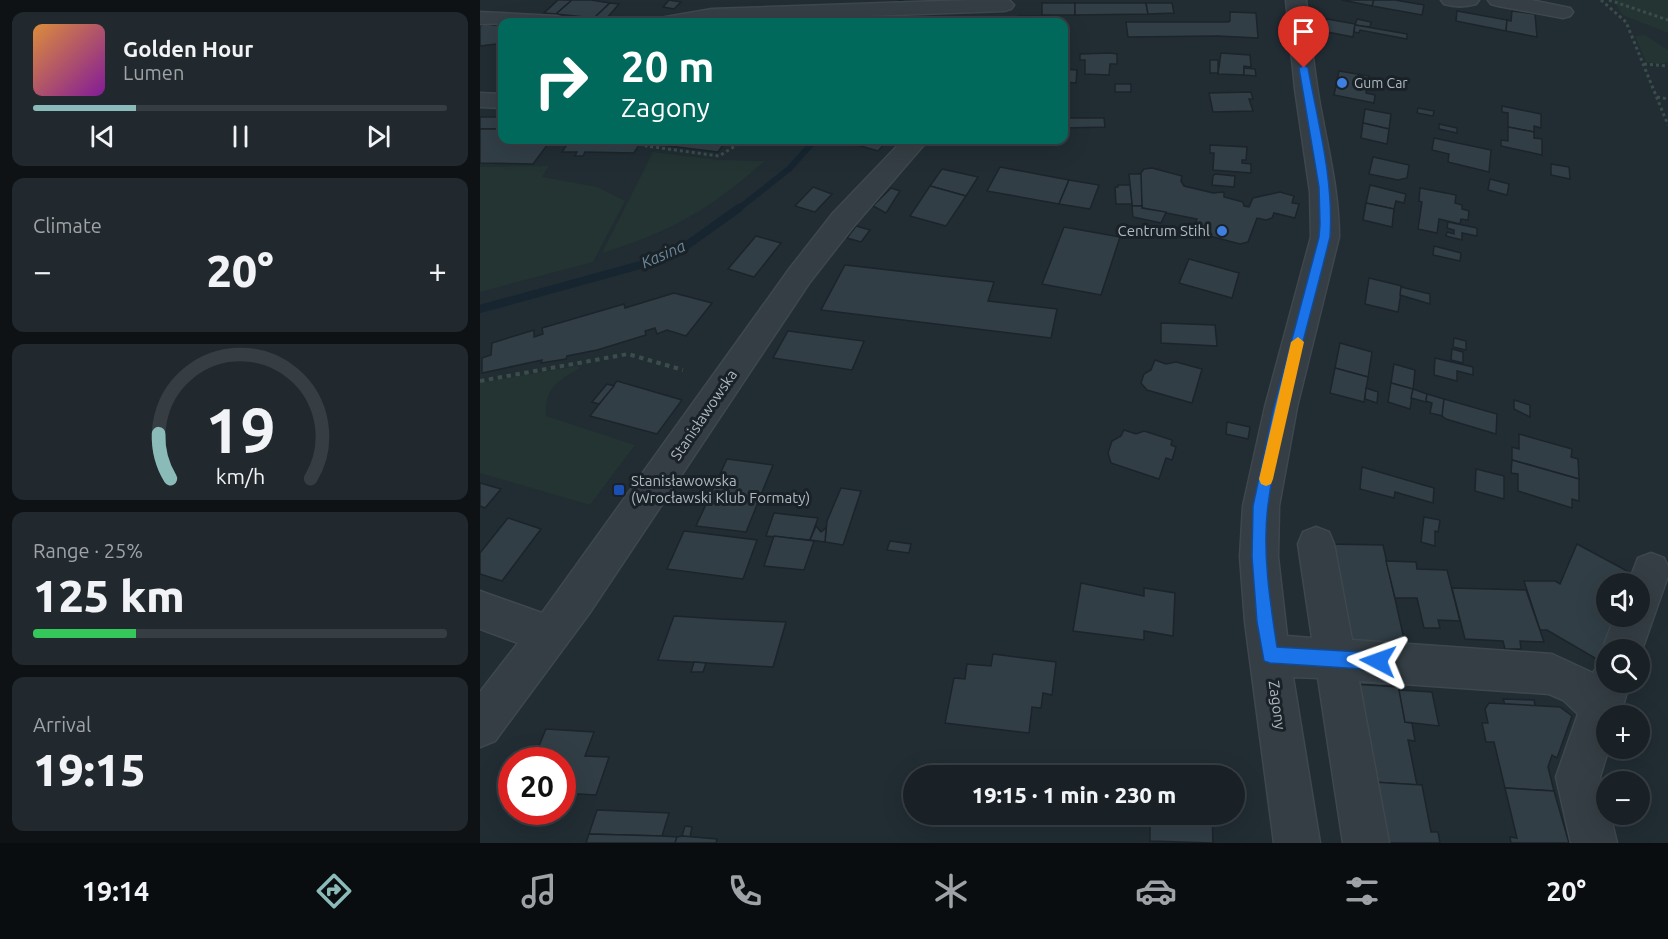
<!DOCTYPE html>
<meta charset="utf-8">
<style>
:root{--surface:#192126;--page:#22292e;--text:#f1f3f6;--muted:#9fa3a7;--line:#373e43;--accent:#8bbbb9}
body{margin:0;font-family:Ubuntu,sans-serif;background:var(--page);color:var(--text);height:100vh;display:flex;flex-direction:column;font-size:22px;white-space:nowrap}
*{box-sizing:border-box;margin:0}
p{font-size:20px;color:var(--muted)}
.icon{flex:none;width:33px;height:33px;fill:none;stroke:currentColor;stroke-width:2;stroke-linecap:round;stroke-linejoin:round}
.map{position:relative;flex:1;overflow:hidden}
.sheet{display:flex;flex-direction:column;gap:12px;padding:12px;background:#0e1215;width:480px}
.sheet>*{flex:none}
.guide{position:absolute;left:18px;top:18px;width:570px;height:126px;border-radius:12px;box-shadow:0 6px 24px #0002,0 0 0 2px var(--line);background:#00695c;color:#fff;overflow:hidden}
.controls{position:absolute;left:1116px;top:573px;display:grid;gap:12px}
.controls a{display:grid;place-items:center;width:54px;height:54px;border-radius:50%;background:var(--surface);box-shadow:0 6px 24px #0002,0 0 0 2px var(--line);font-size:30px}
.speed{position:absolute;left:18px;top:747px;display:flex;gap:12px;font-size:30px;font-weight:700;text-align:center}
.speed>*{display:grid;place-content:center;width:78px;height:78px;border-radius:50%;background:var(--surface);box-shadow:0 6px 24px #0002,0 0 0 2px var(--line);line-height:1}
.speed .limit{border:9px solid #d22;background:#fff;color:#111}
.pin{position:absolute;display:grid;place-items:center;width:51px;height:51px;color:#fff;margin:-62px -26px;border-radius:50% 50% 50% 0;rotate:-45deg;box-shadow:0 0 6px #0007}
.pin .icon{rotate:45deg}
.me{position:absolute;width:66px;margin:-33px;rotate:274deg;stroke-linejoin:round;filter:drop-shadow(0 0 4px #0008)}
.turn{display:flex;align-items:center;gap:21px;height:126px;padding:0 24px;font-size:27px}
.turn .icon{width:78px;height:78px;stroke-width:2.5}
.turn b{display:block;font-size:42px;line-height:51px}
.big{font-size:45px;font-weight:800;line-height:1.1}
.sheet .card{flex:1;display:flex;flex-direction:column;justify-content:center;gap:9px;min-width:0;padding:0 21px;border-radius:12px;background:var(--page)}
.sheet .dial{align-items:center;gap:0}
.dial svg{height:156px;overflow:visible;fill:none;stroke:var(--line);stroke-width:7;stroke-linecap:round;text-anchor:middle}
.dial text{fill:var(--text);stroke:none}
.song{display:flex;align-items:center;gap:18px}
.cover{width:72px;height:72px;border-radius:9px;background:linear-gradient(135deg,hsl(30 70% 55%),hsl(290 70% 35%))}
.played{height:6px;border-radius:3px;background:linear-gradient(90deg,var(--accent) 25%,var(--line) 25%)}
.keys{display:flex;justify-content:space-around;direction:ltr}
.heat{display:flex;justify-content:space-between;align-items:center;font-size:33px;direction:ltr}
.charge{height:9px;border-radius:4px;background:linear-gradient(90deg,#34c759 25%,var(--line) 0)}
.trip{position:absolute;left:423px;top:765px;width:342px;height:60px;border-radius:30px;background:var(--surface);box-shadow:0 6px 24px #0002,0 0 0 2px var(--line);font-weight:800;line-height:60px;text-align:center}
.menu{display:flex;height:96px;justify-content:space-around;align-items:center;background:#0a0d0f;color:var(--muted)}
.menu .icon{width:42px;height:42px}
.menu .on{color:var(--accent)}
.menu b{font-size:27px;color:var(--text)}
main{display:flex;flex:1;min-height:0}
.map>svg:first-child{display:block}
.green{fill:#233433}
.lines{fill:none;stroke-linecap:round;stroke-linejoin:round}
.stream-far1{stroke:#16252f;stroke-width:6}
.stream{stroke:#16252f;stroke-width:8}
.building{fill:#313e46;stroke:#1c242a;stroke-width:1.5}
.minor-casing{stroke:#3e474d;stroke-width:3}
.path-far1{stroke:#3b4d4b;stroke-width:3;stroke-dasharray:3 3;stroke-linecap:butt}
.path{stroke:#3b4d4b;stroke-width:4;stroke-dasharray:4.5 4.5;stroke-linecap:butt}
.minor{fill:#343e44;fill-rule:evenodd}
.route{fill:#1a73e8;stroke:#114b97;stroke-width:1.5}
.slow{fill:#f59e0b}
.shop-dot{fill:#3f7fe0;stroke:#1a2228;stroke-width:2}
.transit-dot{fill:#1a4fb4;stroke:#1a2228;stroke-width:2}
.labels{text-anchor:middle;stroke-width:6;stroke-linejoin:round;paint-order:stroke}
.far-poi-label{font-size:14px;fill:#aeb9c1;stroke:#1a2228;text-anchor:start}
.poi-label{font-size:15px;fill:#aeb9c1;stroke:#1a2228;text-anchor:end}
.street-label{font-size:15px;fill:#aeb9c1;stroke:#1a2228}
.water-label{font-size:16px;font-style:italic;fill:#6b899c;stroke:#1a2228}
</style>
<main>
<section class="sheet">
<div class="card">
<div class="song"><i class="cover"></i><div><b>Golden Hour</b><p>Lumen</p></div></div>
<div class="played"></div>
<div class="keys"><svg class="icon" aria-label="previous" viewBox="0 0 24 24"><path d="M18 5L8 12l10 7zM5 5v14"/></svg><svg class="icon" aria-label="pause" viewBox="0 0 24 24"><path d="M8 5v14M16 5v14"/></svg><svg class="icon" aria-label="next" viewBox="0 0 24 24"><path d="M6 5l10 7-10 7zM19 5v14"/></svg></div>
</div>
<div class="card"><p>Climate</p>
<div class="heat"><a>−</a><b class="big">20°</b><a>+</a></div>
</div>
<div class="card dial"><svg viewBox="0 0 100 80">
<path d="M14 69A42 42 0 1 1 86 69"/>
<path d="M14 69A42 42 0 0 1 8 46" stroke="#8bbbb9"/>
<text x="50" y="56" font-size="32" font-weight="700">19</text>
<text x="50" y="72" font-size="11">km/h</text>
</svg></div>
<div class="card"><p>Range · 25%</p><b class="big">125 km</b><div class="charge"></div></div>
<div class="card"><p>Arrival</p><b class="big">19:15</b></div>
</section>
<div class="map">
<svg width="1188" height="843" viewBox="0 0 1188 843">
<rect width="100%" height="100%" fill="#212c33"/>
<g class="green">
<polygon points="1134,0 1188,0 1188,33 1142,15"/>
<polygon points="388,16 385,22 231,22 237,22"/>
<polygon points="1165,35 1188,50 1188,62 1181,64 1166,62 1155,36"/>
<path d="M173,152L239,160L285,161C230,209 192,232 122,253Z"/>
<polygon points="69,166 62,177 117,187 145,201 113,262 0,292 0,167"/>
<path d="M97,366L100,368C78,381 64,388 66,416L155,445L110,505L0,473V383Z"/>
</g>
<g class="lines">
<g class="stream-far1">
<polyline points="411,22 421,0"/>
<polyline points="257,210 309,169 335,140"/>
</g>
<polyline class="stream" points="0,309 164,264 203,248 259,208"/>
</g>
<g class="building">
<polygon points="78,0 92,0 76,14 64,13"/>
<polygon points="92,0 111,0 130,3 114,18 76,14"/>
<polygon points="189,0 201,2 194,9 183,7"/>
<polygon points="862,0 894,0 892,6"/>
<polygon points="894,0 915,0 944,5 942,15 892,6"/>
<polygon points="130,3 139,4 126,19 114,18"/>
<rect x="562" y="3" width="33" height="12"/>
<polygon points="595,3 666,3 668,14 595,15"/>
<polygon points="666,3 692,3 694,13 668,14"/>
<polygon points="977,11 1027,20 1026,31 976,21"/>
<polygon points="1032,11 1055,14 1057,37 1026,31 1027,20 1031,21"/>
<polygon points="750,12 776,13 778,38 738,36 648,37 646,22 748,22 750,21"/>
<rect x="538" y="16" width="31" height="6"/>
<polygon points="847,19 875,24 873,37 842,31"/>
<polygon points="877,19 891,22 890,27 875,25"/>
<polygon points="4,24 22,26 22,37 16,44 0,46 0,26"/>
<polygon points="875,25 927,34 927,39 880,30 879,33 874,32"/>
<polygon points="630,53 637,54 637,64 630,64 629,75 605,74 605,60 600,60 600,54"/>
<polygon points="741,53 770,55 771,67 764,66 764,75 738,74"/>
<rect x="730" y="60" width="8" height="13"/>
<polygon points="764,68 775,69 776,76 764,75"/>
<polygon points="584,69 597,70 596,83 584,82"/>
<polygon points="859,71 889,76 886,93 895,95 894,103 854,95"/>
<rect x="635" y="84" width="16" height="8"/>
<polygon points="771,92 773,99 769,99 773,111 733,112 729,93"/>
<polygon points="1022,106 1061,114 1061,128 1054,126 1054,132 1028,127 1028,113 1022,112"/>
<polygon points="938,108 954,111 953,116 937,113"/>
<polygon points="885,109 911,114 909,129 883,123"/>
<rect x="0" y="117" width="22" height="12"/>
<polygon points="584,118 624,118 625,127 584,128"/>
<polygon points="883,123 909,129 907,144 881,138"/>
<polygon points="959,124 977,128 977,133 959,129"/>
<polygon points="1028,127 1054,132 1054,138 1062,139 1062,155 1021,146 1021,140 1028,141"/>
<polygon points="0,129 22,129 22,140 71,140 53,164 0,163"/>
<polygon points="954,138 1011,150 1009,172 968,162 969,154 952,150"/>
<polygon points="90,140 162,140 154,153 105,152 103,156 95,156 97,152 82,152"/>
<polygon points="186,140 200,140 243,145 238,152 181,145"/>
<polygon points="201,140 248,140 244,145"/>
<polygon points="370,140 408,140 398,151 367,142"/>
<polygon points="730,145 767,147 766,160 762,160 762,163 771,164 771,173 733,170 734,153 730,153"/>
<polygon points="893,157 929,165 927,178 918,180 889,174"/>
<polygon points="1071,164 1089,167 1090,179 1071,175"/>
<polygon points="520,167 589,180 579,204 507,191"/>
<polygon points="672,168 702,176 701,181 704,186 733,193 744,192 744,197 763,202 764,206 769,207 773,198 800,192 814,196 812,203 819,204 815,218 794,213 792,218 786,220 777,218 768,242 760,244 722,234 715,225 717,219 662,208 660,174 664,169"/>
<polygon points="462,169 498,177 486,196 450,186"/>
<polygon points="649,174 661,174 662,206 652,206"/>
<polygon points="735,174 755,176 754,187 732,185 733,176"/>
<polygon points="1010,179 1029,184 1027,195 1008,190"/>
<polygon points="589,180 619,185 610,209 579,204"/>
<polygon points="638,185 650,185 652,204 636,204 635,187 638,187"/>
<polygon points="890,185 926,194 924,203 916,201 914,209 886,203"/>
<polygon points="450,186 486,196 466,226 430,216"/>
<polygon points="333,187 352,194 335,212 315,206"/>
<polygon points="411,188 420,191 406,213 393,206"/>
<polygon points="940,188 976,195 975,203 982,205 982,209 989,211 988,220 981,219 980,224 959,219 957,233 938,229 942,202 939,201"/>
<polygon points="886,203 914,209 912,227 883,220"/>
<polygon points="652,206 662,206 662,208 686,212 681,223 653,217"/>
<polygon points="968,222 997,228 997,236 982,233 982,240 966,236 967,232 974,234 974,230 967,228"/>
<polygon points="376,226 390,230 381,242 367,238"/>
<polygon points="584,227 640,237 621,295 562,284"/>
<polygon points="276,236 301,243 274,277 248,269"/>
<polygon points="954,246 981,253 980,261 953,255"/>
<polygon points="709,259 759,273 752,298 699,283"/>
<polygon points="365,265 514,282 508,301 577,309 571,338 341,310"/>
<polygon points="889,278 922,286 918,312 885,304"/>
<polygon points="921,287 950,294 950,304 920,295"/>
<polygon points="194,293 232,303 206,336 187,330 177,334 175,328 165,331 166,335 117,350 87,356 86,359 61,363 62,360 2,373 2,358 11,355 12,343 54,330 54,337 63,334 62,328 144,304 145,308"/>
<polygon points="681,323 735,325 737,346 681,343"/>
<polygon points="308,331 368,339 384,341 372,370 293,358"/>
<polygon points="974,338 986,341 986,350 973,347"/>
<polygon points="860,343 892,352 888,377 855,368"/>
<polygon points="972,349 983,352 983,363 971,360"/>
<polygon points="955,358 993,367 993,375 977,371 977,381 954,375"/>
<polygon points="675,360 686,364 696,362 722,369 712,403 667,390 661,383 664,374 671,370"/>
<polygon points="914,364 935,370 933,389 911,383"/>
<polygon points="855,368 888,377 884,402 850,393"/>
<polygon points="137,381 202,400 177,434 110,416"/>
<polygon points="911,383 933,389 930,409 908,402"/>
<polygon points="127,384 134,386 119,404 112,402"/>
<polygon points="886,388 898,392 897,403 885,399"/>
<polygon points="933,389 947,394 946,402 931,398"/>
<polygon points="947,394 964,399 963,416 950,413 952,403 946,401"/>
<polygon points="964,399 1017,414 1016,434 966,419 962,416"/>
<polygon points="1034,400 1050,405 1050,417 1034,409"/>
<polygon points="747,422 770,427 768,439 746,434"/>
<polygon points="644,430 656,434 664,431 692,440 691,445 696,447 692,460 686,458 679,479 631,463 628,453 632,441 641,436"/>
<polygon points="1039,434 1092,449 1091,457 1098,459 1099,479 1032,460 1032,447 1039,449"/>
<polygon points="247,459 293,465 266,532 216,526"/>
<polygon points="1032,460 1099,479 1099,501 1092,499 1092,508 1038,491 1038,474 1031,473"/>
<polygon points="882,467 954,488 953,503 915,492 914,498 880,489"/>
<polygon points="996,469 1024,476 1024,499 995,491"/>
<polygon points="0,483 21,489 5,508 0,506"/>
<polygon points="361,488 381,491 363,545 345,542 347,521"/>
<polygon points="294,513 338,518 330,540 286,536"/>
<polygon points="944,517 960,520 958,532 955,531 955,546 941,542"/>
<polygon points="28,518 61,529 22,581 0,574 0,553"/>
<polygon points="336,526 341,532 346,528 345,542 330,540"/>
<polygon points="204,531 277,540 263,579 187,569"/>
<polygon points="294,536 334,541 324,570 284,566"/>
<polygon points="410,541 431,544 429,553 407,550"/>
<polygon points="845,544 903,545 926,648 863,646"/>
<polygon points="1097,544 1149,572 1145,584 1126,584 1126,616 1134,616 1120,661 1067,630 1060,630 1044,581 1075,581 1080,584"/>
<polygon points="906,561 936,562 937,569 967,570 980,621 958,620 960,628 944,628 937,598 915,598"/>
<polygon points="601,583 664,596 664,588 695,593 693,636 664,631 664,640 593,631"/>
<polygon points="972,588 1046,590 1064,642 1040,641 1041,649 1025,649 1023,641 985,639"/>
<polygon points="194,616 240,619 306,622 293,667 178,660"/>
<polygon points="513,654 576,662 572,695 563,693 561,708 552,707 549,733 465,723 474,678 485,679 487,664 511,666"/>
<polygon points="214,662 226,663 223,672 211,672"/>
<polygon points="872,679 918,681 919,687 872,684"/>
<polygon points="872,684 919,687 925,722 932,723 935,741 928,740 937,785 893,782"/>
<polygon points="919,690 952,692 959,726 925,722"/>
<polygon points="1023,699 1054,700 1055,706 1025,704"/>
<polygon points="1009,703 1080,707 1092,716 1077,758 1072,755 1068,767 1074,791 1025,788 1014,742 1006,742 1002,723 1008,723 1005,709"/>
<polygon points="66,729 114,732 105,756 129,757 116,795 82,793 82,760 53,760"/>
<polygon points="893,782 942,785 951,832 958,832 960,843 903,843"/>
<polygon points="1025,788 1074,791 1089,843 1031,843 1030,837 1037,838"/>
<polygon points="117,810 189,813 182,836 109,834"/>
<polygon points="670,814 732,814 733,843 670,841"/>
<polygon points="205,826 212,827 210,837 202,836"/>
<polygon points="109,834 182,836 197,837 195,843 106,843"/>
<polygon points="197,837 202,836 237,839 236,843 195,843"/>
</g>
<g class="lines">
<g class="minor-casing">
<g id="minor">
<polygon points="491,0 529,0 534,5 531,9 524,11 224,22 177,22 180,18 232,9"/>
<path d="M806,0H826C830,35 834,70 840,105C848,149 859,192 859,237L817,407L799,506L798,557L807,636L832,638L818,544L823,532L836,527L849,532L854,544L872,640L1072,654L1113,673L1116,668L1126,663V682H1150L1140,716H1126V748H1129L1120,777L1126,803V814H1130L1137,843H1091L1076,777L1098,714L1083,700L1069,694L879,681L909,843H863L838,678L813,677L840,843H794L765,622L760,557L763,506L785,407L831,237L830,192L815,89Z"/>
<path d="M961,0H999L996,4C986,7 974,7 964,4Z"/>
<polygon points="1008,0 1051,0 1090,8 1093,12 1090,16 1083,18 1018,6 1011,4"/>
<polygon points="0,12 76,16 83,18 86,22 0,24"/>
<polygon points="0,93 22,94 22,108 0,107"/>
<polygon points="423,140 448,140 373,227 330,282 111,611 15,741 0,747 0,692 38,643 0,629 0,591 62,613 310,268 353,213"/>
<polygon points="1171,553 1184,558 1188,567 1188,576 1162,650 1160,656 1160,650 1126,650 1126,661 1122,650 1135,616 1160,616 1160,584 1148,584 1158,558"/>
</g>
</g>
<g class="path-far1">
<polyline points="1121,0 1146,22 1188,125"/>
<polyline points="1129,0 1188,20"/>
<polyline points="1164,64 1188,66"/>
<polyline points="1177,97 1188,99"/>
<polyline points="171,140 166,146 239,156 265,140"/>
</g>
<polyline class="path" points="0,381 148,354 203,370"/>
<use href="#minor" class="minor"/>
</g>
<path class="route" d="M824,65L828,68C838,123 854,180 850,237C829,323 800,417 788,505C782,551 790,602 797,647L898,653L904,655L907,661L904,667L898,670L790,663L784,661L777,622L772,557L773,506L794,407L839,237L840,224L839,187L819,68Z"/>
<polygon class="slow" points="818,337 824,342 793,479 791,484 786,486 781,484 779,479 811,342"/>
<g class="shop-dot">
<circle cx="862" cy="83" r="6"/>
<circle cx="742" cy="231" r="6"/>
</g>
<rect class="transit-dot" x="133" y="484" width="12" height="12" rx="3"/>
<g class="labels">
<g class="far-poi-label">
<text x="874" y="88">Gum Car</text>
</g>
<g class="poi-label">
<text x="730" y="236">Centrum Stihl</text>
<text x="151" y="486" text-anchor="start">Stanisławowska<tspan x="151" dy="17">(Wrocławski Klub Formaty)</tspan></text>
</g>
<g class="street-label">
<text transform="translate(224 415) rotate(-56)" y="5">Stanisławowska</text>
<text transform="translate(797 705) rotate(82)" y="5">Zagony</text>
</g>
<g class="water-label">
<text transform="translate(183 254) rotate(-24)" y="6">Kasina</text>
</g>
</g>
</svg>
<div class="controls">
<a><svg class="icon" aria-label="sound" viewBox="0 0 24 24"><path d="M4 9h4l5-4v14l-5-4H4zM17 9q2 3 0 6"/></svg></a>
<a><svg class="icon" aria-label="search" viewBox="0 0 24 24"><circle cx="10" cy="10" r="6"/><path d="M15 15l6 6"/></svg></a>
<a>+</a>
<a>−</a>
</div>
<div class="speed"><div class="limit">20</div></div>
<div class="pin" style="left:824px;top:68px;background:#d93025"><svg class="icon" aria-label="arrive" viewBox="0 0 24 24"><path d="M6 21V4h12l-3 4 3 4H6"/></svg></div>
<svg class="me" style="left:898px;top:661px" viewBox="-20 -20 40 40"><path d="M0-17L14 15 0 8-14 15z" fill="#1a73e8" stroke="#fff" stroke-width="4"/></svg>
<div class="trip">19:15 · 1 min · 230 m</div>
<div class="guide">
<div class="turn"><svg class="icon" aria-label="right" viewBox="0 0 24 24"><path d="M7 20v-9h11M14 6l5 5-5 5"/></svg><div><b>20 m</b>Zagony</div></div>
</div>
</div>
</main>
<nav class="menu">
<b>19:14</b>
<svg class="icon on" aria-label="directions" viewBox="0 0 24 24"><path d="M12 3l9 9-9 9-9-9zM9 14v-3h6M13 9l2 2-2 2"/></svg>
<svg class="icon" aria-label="music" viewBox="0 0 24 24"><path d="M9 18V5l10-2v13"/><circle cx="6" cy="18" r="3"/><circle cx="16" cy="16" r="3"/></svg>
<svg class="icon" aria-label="phone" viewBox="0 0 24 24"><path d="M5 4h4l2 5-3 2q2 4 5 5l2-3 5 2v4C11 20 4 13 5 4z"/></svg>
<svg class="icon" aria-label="climate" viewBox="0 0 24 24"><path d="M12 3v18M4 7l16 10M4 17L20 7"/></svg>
<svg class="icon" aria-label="car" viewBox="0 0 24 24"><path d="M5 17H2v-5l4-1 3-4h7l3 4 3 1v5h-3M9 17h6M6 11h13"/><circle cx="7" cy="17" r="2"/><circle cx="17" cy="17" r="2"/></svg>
<svg class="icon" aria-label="filters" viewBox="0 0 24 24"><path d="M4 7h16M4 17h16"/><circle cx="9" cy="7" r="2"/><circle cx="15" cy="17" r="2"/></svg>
<b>20°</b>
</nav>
